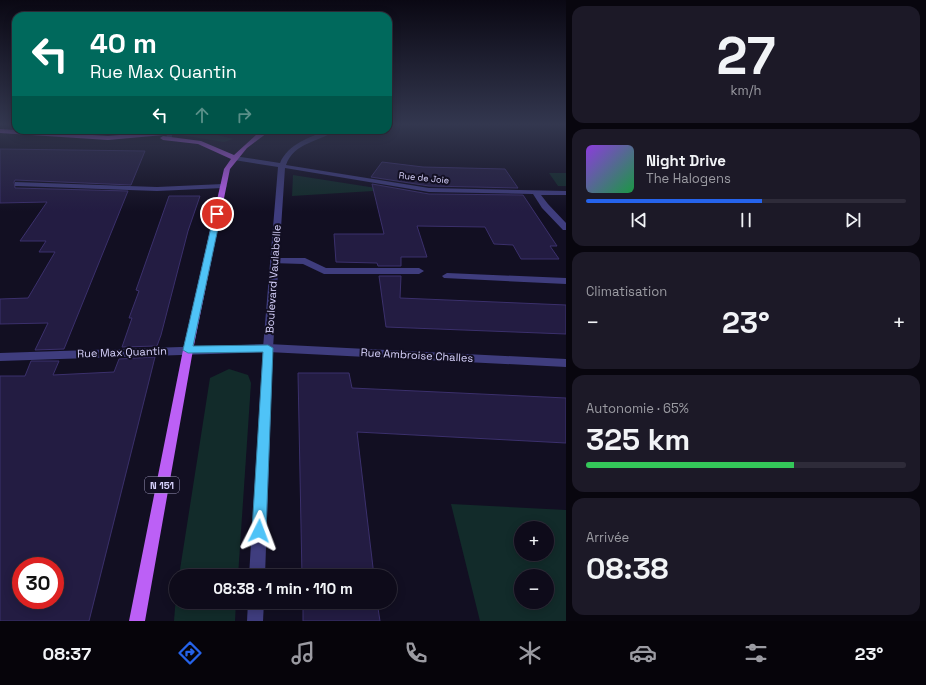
<!DOCTYPE html>
<html lang="fr">
<meta charset="utf-8">
<style>
:root{--surface:#0e0b1a;--page:#1c1927;--text:#f1f3f6;--muted:#9b9ba2;--line:#2e2b39;--accent:#2563eb}
body{margin:0;font-family:"Space Grotesk",sans-serif;background:var(--page);color:var(--text);height:100vh;display:flex;flex-direction:column;font-size:15px;white-space:nowrap}
*{box-sizing:border-box;margin:0}
p{font-size:13px;color:var(--muted)}
.icon{flex:none;width:22px;height:22px;fill:none;stroke:currentColor;stroke-width:2;stroke-linecap:round;stroke-linejoin:round}
.map{position:relative;flex:1;overflow:hidden}
.panel{display:flex;flex-direction:column;gap:6px;padding:6px;background:#08060e;width:360px}
.panel>*{flex:none}
.hud{position:absolute;left:12px;top:12px;width:380px;height:122px;border-radius:12px;box-shadow:0 2px 10px #0003,0 0 0 1px var(--line);background:#00695c;color:#fff;overflow:hidden}
.buttons{position:absolute;left:514px;top:521px;display:grid;gap:8px}
.buttons a{display:grid;place-items:center;width:40px;height:40px;border-radius:50%;background:var(--surface);box-shadow:0 2px 10px #0003,0 0 0 1px var(--line);font-size:20px}
.speed{position:absolute;left:12px;top:557px;display:flex;gap:8px;font-size:20px;font-weight:700;text-align:center}
.speed>*{display:grid;place-content:center;width:52px;height:52px;border-radius:50%;background:var(--surface);box-shadow:0 2px 10px #0003,0 0 0 1px var(--line);line-height:1}
.speed .limit{border:6px solid #d22;background:#fff;color:#111}
.pin{position:absolute;display:grid;place-items:center;width:34px;height:34px;color:#fff;margin:-17px;border:2px solid #fff;border-radius:50%;box-shadow:0 1px 4px #0007}
.me{position:absolute;width:44px;margin:-22px;rotate:3deg;stroke-linejoin:round;filter:drop-shadow(0 0 3px #0008)}
.turn{display:flex;align-items:center;gap:14px;height:84px;padding:0 12px;font-size:18px}
.turn .icon{width:52px;height:52px;stroke-width:2.5}
.turn b{display:block;font-size:28px;line-height:34px}
.lanes{display:flex;align-items:center;height:38px;padding:0 12px;background:#0003;justify-content:center;gap:20px;direction:ltr}
.lanes .off{opacity:.35}
.big{font-size:30px;font-weight:600;line-height:1.1}
.panel .card{flex:1;display:flex;flex-direction:column;justify-content:center;gap:6px;min-width:0;padding:0 14px;border-radius:12px;background:var(--page)}
.panel .dial{align-items:center;gap:0}
.dial b{font-size:52px;line-height:1}
.song{display:flex;align-items:center;gap:12px}
.cover{width:48px;height:48px;border-radius:6px;background:linear-gradient(135deg,hsl(270 70% 55%),hsl(140 70% 35%))}
.played{height:4px;border-radius:2px;background:linear-gradient(90deg,var(--accent) 55%,var(--line) 55%)}
.keys{display:flex;justify-content:space-around;direction:ltr}
.heat{display:flex;justify-content:space-between;align-items:center;font-size:22px;direction:ltr}
.charge{height:6px;border-radius:3px;background:linear-gradient(90deg,#34c759 65%,var(--line) 0)}
.trip{position:absolute;left:169px;top:569px;width:228px;height:40px;border-radius:20px;background:var(--surface);box-shadow:0 2px 10px #0003,0 0 0 1px var(--line);font-weight:600;line-height:40px;text-align:center}
.tab-bar{display:flex;height:64px;justify-content:space-around;align-items:center;background:#06040a;color:var(--muted)}
.tab-bar .icon{width:28px;height:28px}
.tab-bar .on{color:var(--accent)}
.tab-bar b{font-size:18px;color:var(--text)}
main{display:flex;flex:1;min-height:0}
.map>svg:first-child{display:block}
.green{fill:#122b2a;fill-rule:evenodd}
.building{fill:#231c42;stroke:#3b306c;fill-rule:evenodd}
.lines{fill:none;stroke-linecap:round;stroke-linejoin:round}
.service{fill:#3f3d7e;fill-rule:evenodd}
.minor{fill:#3f3d7e;fill-rule:evenodd}
.tertiary{fill:#3f3d7e;fill-rule:evenodd}
.primary{fill:#bc60f6;fill-rule:evenodd}
.route{fill:#4fc3f7;stroke:#337fa1}
.labels{text-anchor:middle;stroke-width:4;stroke-linejoin:round;paint-order:stroke}
.far-street-label{font-size:9px;fill:#d7d2fc;stroke:#120f22}
.shield{fill:#120f22;stroke:#9c98bb;stroke-width:1}
.shield-label{font-size:10px;font-weight:bold;fill:#d7d2fc}
.street-label{font-size:11px;fill:#d7d2fc;stroke:#120f22}
</style>
<main>
<div class="map">
<svg width="566" height="621" viewBox="0 0 566 621">
<rect width="100%" height="100%" fill="#120f22"/>
<g class="green">
<polygon points="182,133 213,134 233,139 224,142 181,135"/>
<polygon points="549,173 566,173 566,186 558,186"/>
<polygon points="293,175 389,190 292,196"/>
<polygon points="229,369 248,375 251,383 238,576 179,576 210,378"/>
<path d="M451,504L566,510V621H480ZM521,528H547V554H521ZM521,576H547V602H521Z"/>
<polygon points="176,596 176,602 236,602 235,621 174,621"/>
</g>
<g class="building">
<polygon points="0,149 145,151 131,185 15,180 14,182 15,188 128,191 64,349 35,350 48,323 0,324 0,299 28,298 55,252 39,252 46,241 20,241 47,202 0,203"/>
<polygon points="382,162 423,167 505,169 518,188 429,186 371,177"/>
<polygon points="372,184 429,194 523,195 557,246 550,246 559,259 521,259 513,245 494,244 485,227 417,226 427,257 401,257 401,266 378,266 377,263 336,262 334,234 384,234"/>
<polygon points="169,196 200,196 188,231 161,335 157,346 122,347 132,318 129,318 139,291 136,290"/>
<polygon points="379,276 401,276 400,298 566,305 566,334 386,327"/>
<path d="M155,357L89,621H0V376H25L31,361H59L53,375L114,372L119,359ZM21,566H55V600H21Z"/>
<polygon points="298,373 349,373 352,388 566,398 566,443 357,432 374,576 302,576"/>
<polygon points="303,602 377,602 380,621 303,621"/>
</g>
<g class="lines">
<g class="service">
<polygon points="166,130 172,130 172,139 167,138"/>
<polygon points="15,182 157,187 223,184 227,186 223,188 157,191 18,186 15,186"/>
<polygon points="274,258 305,258 326,268 419,268 424,271 419,274 324,274 303,264 271,263 270,261"/>
<polygon points="447,273 566,278 566,284 444,278 442,276"/>
</g>
<g class="minor">
<polygon points="81,130 88,130 79,138 75,138 75,136"/>
<path d="M328,130H336C320,142 294,142 286,165L429,188L566,191V195H541L548,204L566,223V230H563L542,208L533,194L429,192L285,168L273,348L265,576H249L263,348L278,167L234,160L231,158L234,156L280,163C288,144 310,137 328,130Z"/>
<polygon points="248,602 264,602 263,621 247,621"/>
</g>
<polygon class="tertiary" points="268,344 566,359 566,367 268,352 0,361 0,353"/>
<g class="primary">
<polygon points="0,129 108,136 177,130 200,130 197,132 108,140 0,133"/>
<polygon points="237,130 261,131 271,130 247,148 230,169 193,350 145,621 129,621 183,350 224,169 231,159 198,144 163,140 160,138 163,136 201,141 234,155 257,134"/>
</g>
</g>
<linearGradient id="sky" x2="0" y2="1"><stop stop-color="#0a0813"/><stop offset="0.59" stop-color="#33374f"/><stop offset="1" stop-color="#33374f" stop-opacity="0"/></linearGradient>
<rect width="566" height="211" fill="url(#sky)"/>
<polygon class="route" points="217,212 221,214 193,346 268,345 273,348 266,531 264,536 259,538 254,536 252,531 263,352 188,353 183,350 214,214"/>
<g class="labels">
<g class="far-street-label">
<text transform="translate(424 178) rotate(6)" y="3">Rue de Joie</text>
</g>
<rect class="shield" x="145" y="477" width="34" height="16" rx="3"/>
<g class="shield-label">
<text x="162" y="489">N 151</text>
</g>
<g class="street-label">
<text transform="translate(273 279) rotate(-86)" y="4">Boulevard Vaulabelle</text>
<text transform="translate(122 352) rotate(-2)" y="4">Rue Max Quantin</text>
<text transform="translate(417 355) rotate(3)" y="4">Rue Ambroise Challes</text>
</g>
</g>
</svg>
<div class="buttons">
<a>+</a>
<a>−</a>
</div>
<div class="speed"><div class="limit">30</div></div>
<div class="pin" style="left:217px;top:214px;background:#d93025"><svg class="icon" aria-label="arrive" viewBox="0 0 24 24"><path d="M6 21V4h12l-3 4 3 4H6"/></svg></div>
<svg class="me" style="left:259px;top:531px" viewBox="-20 -20 40 40"><path d="M0-17L14 15 0 8-14 15z" fill="#4fc3f7" stroke="#fff" stroke-width="4"/></svg>
<div class="trip">08:38 · 1 min · 110 m</div>
<div class="hud">
<div class="turn"><svg class="icon" aria-label="left" viewBox="0 0 24 24"><path d="M17 20v-9H6M10 6l-5 5 5 5"/></svg><div><b>40 m</b>Rue Max Quantin</div></div>
<div class="lanes"><svg class="icon" aria-label="left" viewBox="0 0 24 24"><path d="M17 20v-9H6M10 6l-5 5 5 5"/></svg><svg class="icon off" aria-label="ahead" viewBox="0 0 24 24"><path d="M12 20V5M6 11l6-6 6 6"/></svg><svg class="icon off" aria-label="right" viewBox="0 0 24 24"><path d="M7 20v-9h11M14 6l5 5-5 5"/></svg></div>
</div>
</div>
<section class="panel">
<div class="card dial"><b>27</b><p>km/h</p></div>
<div class="card">
<div class="song"><i class="cover"></i><div><b>Night Drive</b><p>The Halogens</p></div></div>
<div class="played"></div>
<div class="keys"><svg class="icon" aria-label="previous" viewBox="0 0 24 24"><path d="M18 5L8 12l10 7zM5 5v14"/></svg><svg class="icon" aria-label="pause" viewBox="0 0 24 24"><path d="M8 5v14M16 5v14"/></svg><svg class="icon" aria-label="next" viewBox="0 0 24 24"><path d="M6 5l10 7-10 7zM19 5v14"/></svg></div>
</div>
<div class="card"><p>Climatisation</p>
<div class="heat"><a>−</a><b class="big">23°</b><a>+</a></div>
</div>
<div class="card"><p>Autonomie · 65%</p><b class="big">325 km</b><div class="charge"></div></div>
<div class="card"><p>Arrivée</p><b class="big">08:38</b></div>
</section>
</main>
<nav class="tab-bar">
<b>08:37</b>
<svg class="icon on" aria-label="directions" viewBox="0 0 24 24"><path d="M12 3l9 9-9 9-9-9zM9 14v-3h6M13 9l2 2-2 2"/></svg>
<svg class="icon" aria-label="music" viewBox="0 0 24 24"><path d="M9 18V5l10-2v13"/><circle cx="6" cy="18" r="3"/><circle cx="16" cy="16" r="3"/></svg>
<svg class="icon" aria-label="phone" viewBox="0 0 24 24"><path d="M5 4h4l2 5-3 2q2 4 5 5l2-3 5 2v4C11 20 4 13 5 4z"/></svg>
<svg class="icon" aria-label="climate" viewBox="0 0 24 24"><path d="M12 3v18M4 7l16 10M4 17L20 7"/></svg>
<svg class="icon" aria-label="car" viewBox="0 0 24 24"><path d="M5 17H2v-5l4-1 3-4h7l3 4 3 1v5h-3M9 17h6M6 11h13"/><circle cx="7" cy="17" r="2"/><circle cx="17" cy="17" r="2"/></svg>
<svg class="icon" aria-label="filters" viewBox="0 0 24 24"><path d="M4 7h16M4 17h16"/><circle cx="9" cy="7" r="2"/><circle cx="15" cy="17" r="2"/></svg>
<b>23°</b>
</nav>
